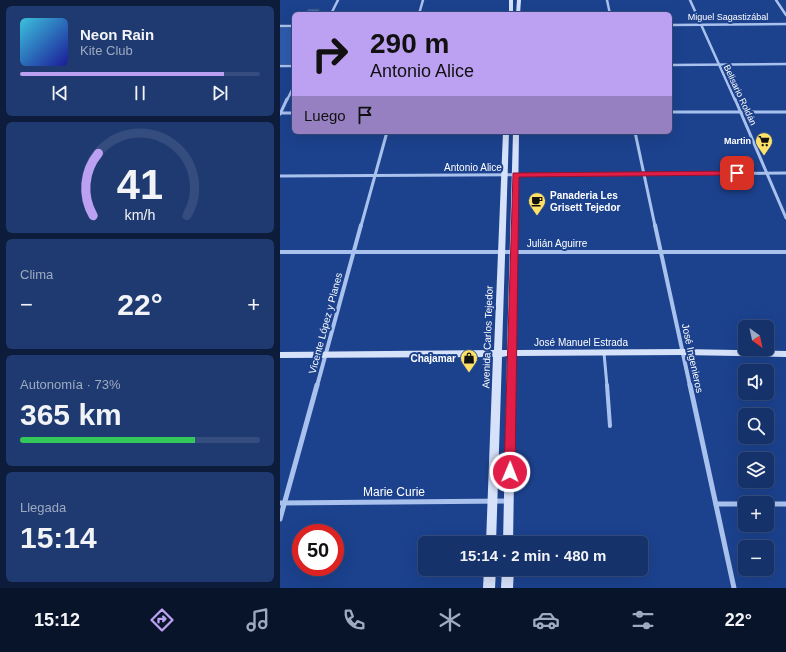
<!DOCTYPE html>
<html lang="es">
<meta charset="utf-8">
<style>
:root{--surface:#15326a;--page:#1e3a70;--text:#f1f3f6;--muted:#9daac1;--line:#344d7e;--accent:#bca0f2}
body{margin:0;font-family:Helvetica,sans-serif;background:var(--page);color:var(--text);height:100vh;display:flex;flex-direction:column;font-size:15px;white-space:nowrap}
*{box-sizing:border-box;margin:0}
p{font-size:13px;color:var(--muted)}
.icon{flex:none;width:22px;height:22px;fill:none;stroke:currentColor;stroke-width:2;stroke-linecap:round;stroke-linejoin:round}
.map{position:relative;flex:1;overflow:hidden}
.side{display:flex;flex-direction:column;gap:6px;padding:6px;background:#0c1c3a;width:280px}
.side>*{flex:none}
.guide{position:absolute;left:12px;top:12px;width:380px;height:122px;border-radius:6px;box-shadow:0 4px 16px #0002,0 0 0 1px var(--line);background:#bca0f2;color:#111;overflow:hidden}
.needle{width:26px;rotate:147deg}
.tools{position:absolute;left:458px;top:320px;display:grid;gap:8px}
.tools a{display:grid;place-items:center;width:36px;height:36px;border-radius:6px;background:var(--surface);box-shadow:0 4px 16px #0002,0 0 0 1px var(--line);font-size:20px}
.speed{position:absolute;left:12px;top:524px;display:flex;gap:8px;font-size:20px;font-weight:700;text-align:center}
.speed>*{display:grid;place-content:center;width:52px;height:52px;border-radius:50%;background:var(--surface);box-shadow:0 4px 16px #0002,0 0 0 1px var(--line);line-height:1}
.speed .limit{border:6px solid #d22;background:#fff;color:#111}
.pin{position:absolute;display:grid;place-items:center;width:34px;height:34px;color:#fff;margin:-17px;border-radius:8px;box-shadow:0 2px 6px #0006}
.me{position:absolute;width:44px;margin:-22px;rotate:1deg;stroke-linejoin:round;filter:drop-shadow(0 0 3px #0008)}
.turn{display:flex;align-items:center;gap:14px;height:84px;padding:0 12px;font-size:18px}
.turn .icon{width:52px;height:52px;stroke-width:2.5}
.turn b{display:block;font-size:28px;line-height:34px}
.then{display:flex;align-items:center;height:38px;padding:0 12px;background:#0003;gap:8px;font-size:15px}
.big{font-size:30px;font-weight:800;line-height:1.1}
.side .tile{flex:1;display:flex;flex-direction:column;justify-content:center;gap:6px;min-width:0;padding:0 14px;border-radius:6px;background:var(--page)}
.side .dial{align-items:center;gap:0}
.dial svg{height:104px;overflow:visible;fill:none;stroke:var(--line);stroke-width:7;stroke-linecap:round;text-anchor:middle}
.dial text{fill:var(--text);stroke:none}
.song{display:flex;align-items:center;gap:12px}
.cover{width:48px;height:48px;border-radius:6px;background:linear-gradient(135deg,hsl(190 70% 55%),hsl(240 70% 35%))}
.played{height:4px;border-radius:2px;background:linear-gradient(90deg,var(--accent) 85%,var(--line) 85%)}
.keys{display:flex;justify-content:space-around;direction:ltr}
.heat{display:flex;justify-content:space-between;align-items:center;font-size:22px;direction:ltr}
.charge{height:6px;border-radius:3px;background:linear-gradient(90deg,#34c759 73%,var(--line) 0)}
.trip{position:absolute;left:138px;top:536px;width:230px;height:40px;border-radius:6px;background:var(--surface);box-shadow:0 4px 16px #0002,0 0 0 1px var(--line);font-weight:800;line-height:40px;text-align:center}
.tabs{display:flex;height:64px;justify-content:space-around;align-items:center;background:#08142a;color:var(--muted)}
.tabs .icon{width:28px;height:28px}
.tabs .on{color:var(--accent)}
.tabs b{font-size:18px;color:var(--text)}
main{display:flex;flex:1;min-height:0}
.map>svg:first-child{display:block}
.green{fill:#2f5aac}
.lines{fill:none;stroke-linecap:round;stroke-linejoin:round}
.lane-far1{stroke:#a9c1ed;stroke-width:3}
.lane{stroke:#a9c1ed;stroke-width:4}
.street-far3{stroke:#a9c1ed;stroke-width:2.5}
.street-far2{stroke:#a9c1ed;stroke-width:3}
.street-far1{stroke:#a9c1ed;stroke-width:4}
.street{stroke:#a9c1ed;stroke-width:5}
.secondary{fill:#d6e2fa;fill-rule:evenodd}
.shaded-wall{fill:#2d4a7e}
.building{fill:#4069b4;stroke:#2d4a7e}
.route{fill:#e11d48;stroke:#92132f}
.labels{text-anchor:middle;stroke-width:4;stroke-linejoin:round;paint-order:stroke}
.far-street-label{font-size:9px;fill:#fff;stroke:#1c428e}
.far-poi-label{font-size:9px;font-weight:bold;fill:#fff;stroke:#1c428e;text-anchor:end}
.street-label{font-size:10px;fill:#fff;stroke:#1c428e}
.poi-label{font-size:10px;font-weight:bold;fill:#fff;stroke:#1c428e;text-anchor:start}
.near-street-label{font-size:12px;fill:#fff;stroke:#1c428e}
</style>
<main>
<section class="side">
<div class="tile">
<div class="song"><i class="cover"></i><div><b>Neon Rain</b><p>Kite Club</p></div></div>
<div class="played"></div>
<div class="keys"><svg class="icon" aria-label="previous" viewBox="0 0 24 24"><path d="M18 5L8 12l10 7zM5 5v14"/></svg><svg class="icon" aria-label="pause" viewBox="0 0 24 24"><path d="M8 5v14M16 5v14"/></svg><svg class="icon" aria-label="next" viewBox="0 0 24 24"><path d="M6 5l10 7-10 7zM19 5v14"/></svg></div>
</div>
<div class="tile dial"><svg viewBox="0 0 100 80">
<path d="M14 69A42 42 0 1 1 86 69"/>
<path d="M14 69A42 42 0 0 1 18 21" stroke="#bca0f2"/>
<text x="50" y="56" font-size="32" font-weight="700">41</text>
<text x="50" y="72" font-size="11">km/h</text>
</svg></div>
<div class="tile"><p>Clima</p>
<div class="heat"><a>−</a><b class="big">22°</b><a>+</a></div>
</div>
<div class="tile"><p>Autonomía · 73%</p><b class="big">365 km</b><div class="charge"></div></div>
<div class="tile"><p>Llegada</p><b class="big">15:14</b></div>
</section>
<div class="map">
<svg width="506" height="588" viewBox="0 0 506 588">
<rect width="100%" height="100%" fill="#1c428e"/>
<rect class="green" x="0" y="28" width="14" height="36"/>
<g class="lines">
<polyline class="lane-far1" points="324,353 327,386"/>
<polyline class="lane" points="327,385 330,426"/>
<g class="street-far3">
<polyline points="327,0 330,14"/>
<polyline points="410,0 455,100"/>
<polyline points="496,0 506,15"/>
<polyline points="51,14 58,0"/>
<polyline points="139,14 143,0"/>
<polyline points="390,25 506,24"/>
<polyline points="0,26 14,26"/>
<polyline points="390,65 506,64"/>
<polyline points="0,66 14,66"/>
<polyline points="7,100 14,86"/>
</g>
<g class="street-far2">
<polyline points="455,99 506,218"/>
<polyline points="390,112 506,112"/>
<polyline points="0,113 14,113"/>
<polyline points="0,114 7,99"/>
<polyline points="355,132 375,226"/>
<polyline points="0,176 506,173"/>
<polyline points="81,226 107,132"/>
</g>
<g class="street-far1">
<polyline points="375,225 410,386"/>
<polyline points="0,252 506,252"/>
<polyline points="37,386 81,225"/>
</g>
<g class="street">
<polyline points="410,385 454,588"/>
<polyline points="0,503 228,501"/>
<polyline points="436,504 465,504"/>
<polyline points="487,504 506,504"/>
<polyline points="0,519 37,385"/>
</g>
<g class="secondary">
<rect x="229" y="0" width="4" height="14"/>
<polygon points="237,0 241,0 240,14 236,14"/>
<polygon points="223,132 229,132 222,350 227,350 233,132 239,132 236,350 403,349 506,351 506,357 403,355 236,356 233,543 223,543 227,356 222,357 216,543 206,543 213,357 0,358 0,352 214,350"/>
<polygon points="204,569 216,569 215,588 203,588"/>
<polygon points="222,569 234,569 233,588 221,588"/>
</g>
</g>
<polygon class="shaded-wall" points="40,9 40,11 38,14 37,14"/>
<polygon class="building" points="28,9 40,9 37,14 25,14"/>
<polygon class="route" points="457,171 460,173 459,175 239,177 235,472 234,475 230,477 225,475 224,472 233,173"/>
<defs>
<g id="supermarket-pin" transform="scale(0.9)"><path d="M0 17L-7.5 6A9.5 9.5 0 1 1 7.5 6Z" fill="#fee167" stroke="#1c428e"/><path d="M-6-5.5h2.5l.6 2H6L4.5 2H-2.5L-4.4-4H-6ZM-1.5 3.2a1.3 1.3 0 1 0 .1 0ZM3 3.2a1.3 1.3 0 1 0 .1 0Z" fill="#111"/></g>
<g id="cafe-pin" transform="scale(0.9)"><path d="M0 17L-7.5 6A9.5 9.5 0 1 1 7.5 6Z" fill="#fee167" stroke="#1c428e"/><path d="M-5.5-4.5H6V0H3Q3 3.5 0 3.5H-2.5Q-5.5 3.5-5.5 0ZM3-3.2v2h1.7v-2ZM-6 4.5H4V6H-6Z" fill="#111"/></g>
<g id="shop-pin" transform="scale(0.9)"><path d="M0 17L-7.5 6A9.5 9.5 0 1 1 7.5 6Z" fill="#fee167" stroke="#1c428e"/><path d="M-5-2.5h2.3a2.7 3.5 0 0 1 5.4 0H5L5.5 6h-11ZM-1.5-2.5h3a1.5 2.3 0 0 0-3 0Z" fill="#111"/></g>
</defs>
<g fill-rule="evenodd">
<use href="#supermarket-pin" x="484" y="141"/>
<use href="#cafe-pin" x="257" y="201"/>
<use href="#shop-pin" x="189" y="358"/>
</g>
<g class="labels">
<g class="far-street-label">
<text x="448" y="20">Miguel Sagastizábal</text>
<text transform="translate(460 95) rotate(65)" y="3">Belisario Roldán</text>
</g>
<g class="far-poi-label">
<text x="471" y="144">Martin</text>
</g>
<g class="street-label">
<text x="193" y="171">Antonio Alice</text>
<text x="277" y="247">Julián Aguirre</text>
<text transform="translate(45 323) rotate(-75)" y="4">Vicente López y Planes</text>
<text transform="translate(207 337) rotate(-88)" y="4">Avenida Carlos Tejedor</text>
<text x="301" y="346">José Manuel Estrada</text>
<text transform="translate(413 358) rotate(78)" y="4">José Ingenieros</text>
</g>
<g class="poi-label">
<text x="270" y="199">Panaderia Les<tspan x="270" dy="12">Grisett Tejedor</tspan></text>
<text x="176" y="362" text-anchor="end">Chajamar</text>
</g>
<g class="near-street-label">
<text x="114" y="496">Marie Curie</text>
</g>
</g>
</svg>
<div class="tools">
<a><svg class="needle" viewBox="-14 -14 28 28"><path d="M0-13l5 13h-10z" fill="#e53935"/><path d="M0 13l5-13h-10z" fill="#9daac1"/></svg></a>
<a><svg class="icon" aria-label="sound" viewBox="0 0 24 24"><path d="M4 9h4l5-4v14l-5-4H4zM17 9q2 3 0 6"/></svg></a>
<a><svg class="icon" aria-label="search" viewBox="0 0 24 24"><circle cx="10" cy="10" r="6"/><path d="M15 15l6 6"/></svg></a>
<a><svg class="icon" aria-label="layers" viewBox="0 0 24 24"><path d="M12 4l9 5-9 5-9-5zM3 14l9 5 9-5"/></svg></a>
<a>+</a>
<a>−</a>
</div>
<div class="speed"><div class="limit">50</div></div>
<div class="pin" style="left:457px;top:173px;background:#d93025"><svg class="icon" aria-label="arrive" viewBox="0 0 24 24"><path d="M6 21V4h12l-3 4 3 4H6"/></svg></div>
<svg class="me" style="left:230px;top:472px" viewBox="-20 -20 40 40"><circle r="17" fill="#e11d48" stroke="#fff" stroke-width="3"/><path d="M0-11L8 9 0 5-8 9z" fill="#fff"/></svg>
<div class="trip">15:14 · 2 min · 480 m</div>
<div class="guide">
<div class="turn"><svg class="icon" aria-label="right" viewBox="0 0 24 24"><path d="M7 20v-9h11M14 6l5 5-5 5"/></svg><div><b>290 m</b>Antonio Alice</div></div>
<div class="then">Luego<svg class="icon" aria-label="arrive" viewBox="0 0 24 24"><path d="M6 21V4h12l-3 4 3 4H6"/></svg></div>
</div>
</div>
</main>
<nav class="tabs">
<b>15:12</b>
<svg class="icon on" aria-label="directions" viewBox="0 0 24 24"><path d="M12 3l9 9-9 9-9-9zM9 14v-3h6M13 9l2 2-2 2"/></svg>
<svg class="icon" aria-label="music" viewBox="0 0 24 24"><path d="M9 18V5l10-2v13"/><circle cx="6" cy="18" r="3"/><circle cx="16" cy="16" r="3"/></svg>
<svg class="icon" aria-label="phone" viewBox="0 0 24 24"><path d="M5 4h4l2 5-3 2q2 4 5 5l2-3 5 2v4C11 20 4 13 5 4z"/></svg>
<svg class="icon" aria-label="climate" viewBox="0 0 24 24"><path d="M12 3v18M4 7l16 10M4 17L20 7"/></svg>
<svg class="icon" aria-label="car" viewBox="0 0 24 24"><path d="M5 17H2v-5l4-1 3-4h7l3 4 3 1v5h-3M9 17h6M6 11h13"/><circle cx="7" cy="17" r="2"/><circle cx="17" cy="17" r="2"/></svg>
<svg class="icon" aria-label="filters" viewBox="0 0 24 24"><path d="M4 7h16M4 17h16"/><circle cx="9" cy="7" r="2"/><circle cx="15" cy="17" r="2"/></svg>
<b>22°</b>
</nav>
